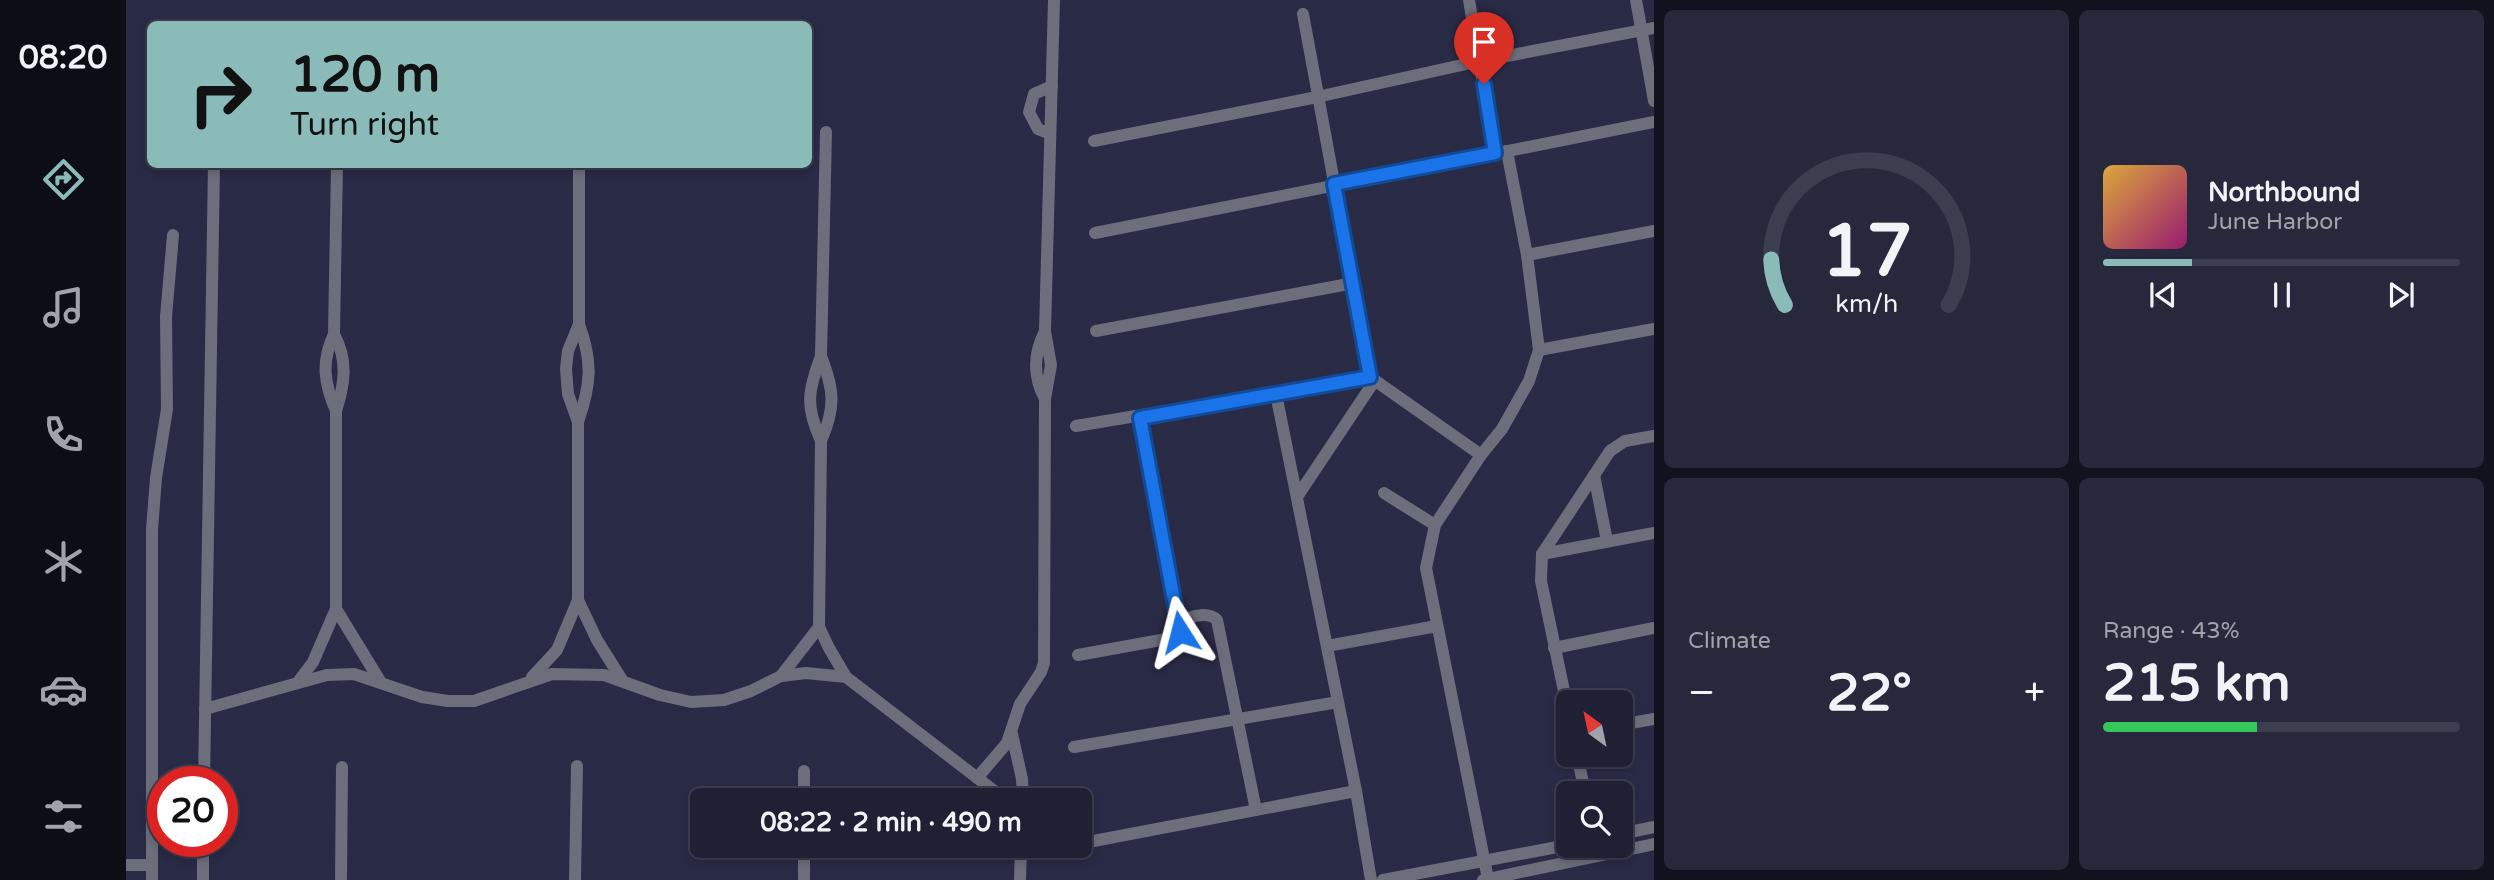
<!DOCTYPE html>
<meta charset="utf-8">
<style>
:root{--surface:#1f2034;--page:#27283c;--text:#f1f3f6;--muted:#a1a3ac;--line:#3c3e4f;--accent:#8bbbb9}
body{margin:0;font-family:"Varela Round",sans-serif;background:var(--page);color:var(--text);height:100vh;display:flex;flex-direction:column;font-size:26px;white-space:nowrap}
*{box-sizing:border-box;margin:0}
p{font-size:23px;color:var(--muted)}
.icon{flex:none;width:38px;height:38px;fill:none;stroke:currentColor;stroke-width:2;stroke-linecap:round;stroke-linejoin:round}
.map{position:relative;flex:1;overflow:hidden}
.details{display:flex;flex-direction:column;gap:10px;padding:10px;background:#11121d;width:840px}
.details>*{flex:none}
.hud{position:absolute;left:21px;top:21px;width:665px;height:147px;border-radius:10px;box-shadow:0 4px 10px #0003,0 0 0 2px var(--line);background:#8bbbb9;color:#111;overflow:hidden}
.needle{width:46px;rotate:327deg}
.fabs{position:absolute;left:1430px;top:690px;display:grid;gap:14px}
.fabs a{display:grid;place-items:center;width:77px;height:77px;border-radius:10px;background:var(--surface);box-shadow:0 4px 10px #0003,0 0 0 2px var(--line);font-size:35px}
.speed{position:absolute;left:21px;top:766px;display:flex;gap:14px;font-size:35px;font-weight:700;text-align:center}
.speed>*{display:grid;place-content:center;width:91px;height:91px;border-radius:50%;background:var(--surface);box-shadow:0 4px 10px #0003,0 0 0 2px var(--line);line-height:1}
.speed .limit{border:10px solid #d22;background:#fff;color:#111}
.pin{position:absolute;display:grid;place-items:center;width:60px;height:60px;color:#fff;margin:-72px -30px;border-radius:50% 50% 50% 0;rotate:-45deg;box-shadow:0 0 7px #0007}
.pin .icon{rotate:45deg}
.me{position:absolute;width:77px;margin:-38px;rotate:351deg;stroke-linejoin:round;filter:drop-shadow(0 0 5px #0008)}
.turn{display:flex;align-items:center;gap:24px;height:147px;padding:0 28px;font-size:32px}
.turn .icon{width:91px;height:91px;stroke-width:2.5}
.turn b{display:block;font-size:49px;line-height:60px}
.big{font-size:52px;font-weight:800;line-height:1.1}
.details .tile{flex:1;display:flex;flex-direction:column;justify-content:center;gap:10px;min-width:0;padding:0 24px;border-radius:10px;background:var(--page)}
.details .dial{align-items:center;gap:0}
.dial svg{height:182px;overflow:visible;fill:none;stroke:var(--line);stroke-width:7;stroke-linecap:round;text-anchor:middle}
.dial text{fill:var(--text);stroke:none}
.song{display:flex;align-items:center;gap:21px}
.cover{width:84px;height:84px;border-radius:10px;background:linear-gradient(135deg,hsl(40 70% 55%),hsl(320 70% 35%))}
.played{height:7px;border-radius:4px;background:linear-gradient(90deg,var(--accent) 25%,var(--line) 25%)}
.keys{display:flex;justify-content:space-around;direction:ltr}
.heat{display:flex;justify-content:space-between;align-items:center;font-size:38px;direction:ltr}
.charge{height:10px;border-radius:5px;background:linear-gradient(90deg,#34c759 43%,var(--line) 0)}
.details .tiles{flex:1;display:grid;gap:10px;grid-template-columns:repeat(2,1fr)}
.trip{position:absolute;left:564px;top:788px;width:402px;height:70px;border-radius:10px;background:var(--surface);box-shadow:0 4px 10px #0003,0 0 0 2px var(--line);font-weight:800;line-height:70px;text-align:center}
main{display:flex;flex:1;min-height:0}
.dock{display:flex;flex-direction:column;width:126px;justify-content:space-around;align-items:center;background:#0c0d15;color:var(--muted)}
.dock .icon{width:49px;height:49px}
.dock .on{color:var(--accent)}
.dock b{font-size:32px;color:var(--text)}
.map>svg:first-child{display:block}
.lines{fill:none;stroke-linecap:round;stroke-linejoin:round}
.minor{stroke:#6c6e7c;stroke-width:12}
.route-casing{stroke:#114b97;stroke-width:18}
.route{stroke:#1a73e8;stroke-width:12}
</style>
<main>
<nav class="dock">
<b>08:20</b>
<svg class="icon on" aria-label="directions" viewBox="0 0 24 24"><path d="M12 3l9 9-9 9-9-9zM9 14v-3h6M13 9l2 2-2 2"/></svg>
<svg class="icon" aria-label="music" viewBox="0 0 24 24"><path d="M9 18V5l10-2v13"/><circle cx="6" cy="18" r="3"/><circle cx="16" cy="16" r="3"/></svg>
<svg class="icon" aria-label="phone" viewBox="0 0 24 24"><path d="M5 4h4l2 5-3 2q2 4 5 5l2-3 5 2v4C11 20 4 13 5 4z"/></svg>
<svg class="icon" aria-label="climate" viewBox="0 0 24 24"><path d="M12 3v18M4 7l16 10M4 17L20 7"/></svg>
<svg class="icon" aria-label="car" viewBox="0 0 24 24"><path d="M5 17H2v-5l4-1 3-4h7l3 4 3 1v5h-3M9 17h6M6 11h13"/><circle cx="7" cy="17" r="2"/><circle cx="17" cy="17" r="2"/></svg>
<svg class="icon" aria-label="filters" viewBox="0 0 24 24"><path d="M4 7h16M4 17h16"/><circle cx="9" cy="7" r="2"/><circle cx="15" cy="17" r="2"/></svg>
</nav>
<div class="map">
<svg width="1528" height="880" viewBox="0 0 1528 880">
<rect width="100%" height="100%" fill="#292a45"/>
<g class="lines">
<g class="minor">
<polyline points="1343,0 1369,153"/>
<polyline points="1510,0 1528,101"/>
<polyline points="1177,14 1244,377"/>
<polyline points="924,134 912,129 903,112 908,94 926,86"/>
<polyline points="968,141 1191,97 1354,61 1528,28"/>
<polyline points="969,233 1528,122"/>
<polyline points="1401,255 1528,231"/>
<path d="M919,331C907,355 907,376 919,399"/>
<polyline points="970,331 1228,283"/>
<polyline points="1413,350 1528,329"/>
<path d="M695,356C708,390 710,407 695,441L693,627L703,648L720,677L880,800"/>
<polyline points="1150,394 1230,791 1245,880"/>
<path d="M210,411C198,383 195,362 208,334L211,164"/>
<path d="M452,422C465,384 467,363 453,324V164"/>
<polyline points="950,426 1244,377 1355,455"/>
<path d="M695,441C679,406 682,391 695,356L700,132"/>
<polyline points="1468,475 1481,541"/>
<polyline points="1258,493 1309,525"/>
<polyline points="1171,497 1249,380"/>
<polyline points="1416,554 1528,533"/>
<polyline points="452,600 471,640 496,680"/>
<polyline points="210,609 254,681"/>
<path d="M1053,620C1065,618 1081,610 1091,620L1130,810"/>
<polyline points="1201,646 1311,626"/>
<polyline points="1428,648 1528,628"/>
<polyline points="952,655 1046,638 1054,632 1014,417"/>
<polyline points="655,676 693,627"/>
<polyline points="406,677 431,650 452,600 452,422 442,394 440,369 442,351 453,324"/>
<path d="M172,682L187,662L210,609V411C219,383 222,360 208,334"/>
<polyline points="79,709 201,675 228,674 296,697 322,701 348,701 426,674 478,675 534,695 565,702 598,700 625,691 655,676 680,673 720,677"/>
<polyline points="1442,710 1415,581 1416,554 1484,451 1499,441 1528,436"/>
<polyline points="1494,725 1528,719"/>
<polyline points="886,734 896,779 897,800"/>
<polyline points="948,747 1212,702"/>
<polyline points="1451,754 1459,793"/>
<polyline points="678,771 678,800"/>
<polyline points="851,778 881,743 894,704 915,672 918,663 919,399 925,365 919,331 928,0"/>
<polyline points="78,782 88,164"/>
<polyline points="1494,834 1528,827"/>
<polyline points="957,843 1230,791"/>
<polyline points="678,845 678,880"/>
<polyline points="0,865 26,865"/>
<polyline points="1362,879 1300,568 1309,525 1355,455 1376,429 1403,381 1413,350 1401,255 1381,151"/>
<polyline points="26,880 26,530 30,478 41,409 40,317 47,235"/>
<polyline points="77,880 77,842"/>
<polyline points="215,880 216,767"/>
<polyline points="449,880 451,766"/>
<polyline points="894,880 895,845"/>
<polyline points="1257,880 1442,845"/>
<polyline points="1357,880 1528,844"/>
</g>
</g>
<g class="lines">
<g class="route-casing">
<polyline id="route" points="1054,632 1014,418 1244,377 1208,184 1369,153 1358,84"/>
</g>
<use href="#route" class="route"/>
</g>
</svg>
<div class="fabs">
<a><svg class="needle" viewBox="-14 -14 28 28"><path d="M0-13l5 13h-10z" fill="#e53935"/><path d="M0 13l5-13h-10z" fill="#a1a3ac"/></svg></a>
<a><svg class="icon" aria-label="search" viewBox="0 0 24 24"><circle cx="10" cy="10" r="6"/><path d="M15 15l6 6"/></svg></a>
</div>
<div class="speed"><div class="limit">20</div></div>
<div class="pin" style="left:1358px;top:84px;background:#d93025"><svg class="icon" aria-label="arrive" viewBox="0 0 24 24"><path d="M6 21V4h12l-3 4 3 4H6"/></svg></div>
<svg class="me" style="left:1054px;top:632px" viewBox="-20 -20 40 40"><path d="M0-17L14 15 0 8-14 15z" fill="#1a73e8" stroke="#fff" stroke-width="4"/></svg>
<div class="trip">08:22 · 2 min · 490 m</div>
<div class="hud">
<div class="turn"><svg class="icon" aria-label="right" viewBox="0 0 24 24"><path d="M7 20v-9h11M14 6l5 5-5 5"/></svg><div><b>120 m</b>Turn right</div></div>
</div>
</div>
<section class="details">
<div class="tiles">
<div class="tile dial"><svg viewBox="0 0 100 80">
<path d="M14 69A42 42 0 1 1 86 69"/>
<path d="M14 69A42 42 0 0 1 8 49" stroke="#8bbbb9"/>
<text x="50" y="56" font-size="32" font-weight="700">17</text>
<text x="50" y="72" font-size="11">km/h</text>
</svg></div>
<div class="tile">
<div class="song"><i class="cover"></i><div><b>Northbound</b><p>June Harbor</p></div></div>
<div class="played"></div>
<div class="keys"><svg class="icon" aria-label="previous" viewBox="0 0 24 24"><path d="M18 5L8 12l10 7zM5 5v14"/></svg><svg class="icon" aria-label="pause" viewBox="0 0 24 24"><path d="M8 5v14M16 5v14"/></svg><svg class="icon" aria-label="next" viewBox="0 0 24 24"><path d="M6 5l10 7-10 7zM19 5v14"/></svg></div>
</div>
<div class="tile"><p>Climate</p>
<div class="heat"><a>−</a><b class="big">22°</b><a>+</a></div>
</div>
<div class="tile"><p>Range · 43%</p><b class="big">215 km</b><div class="charge"></div></div>
</div>
</section>
</main>
